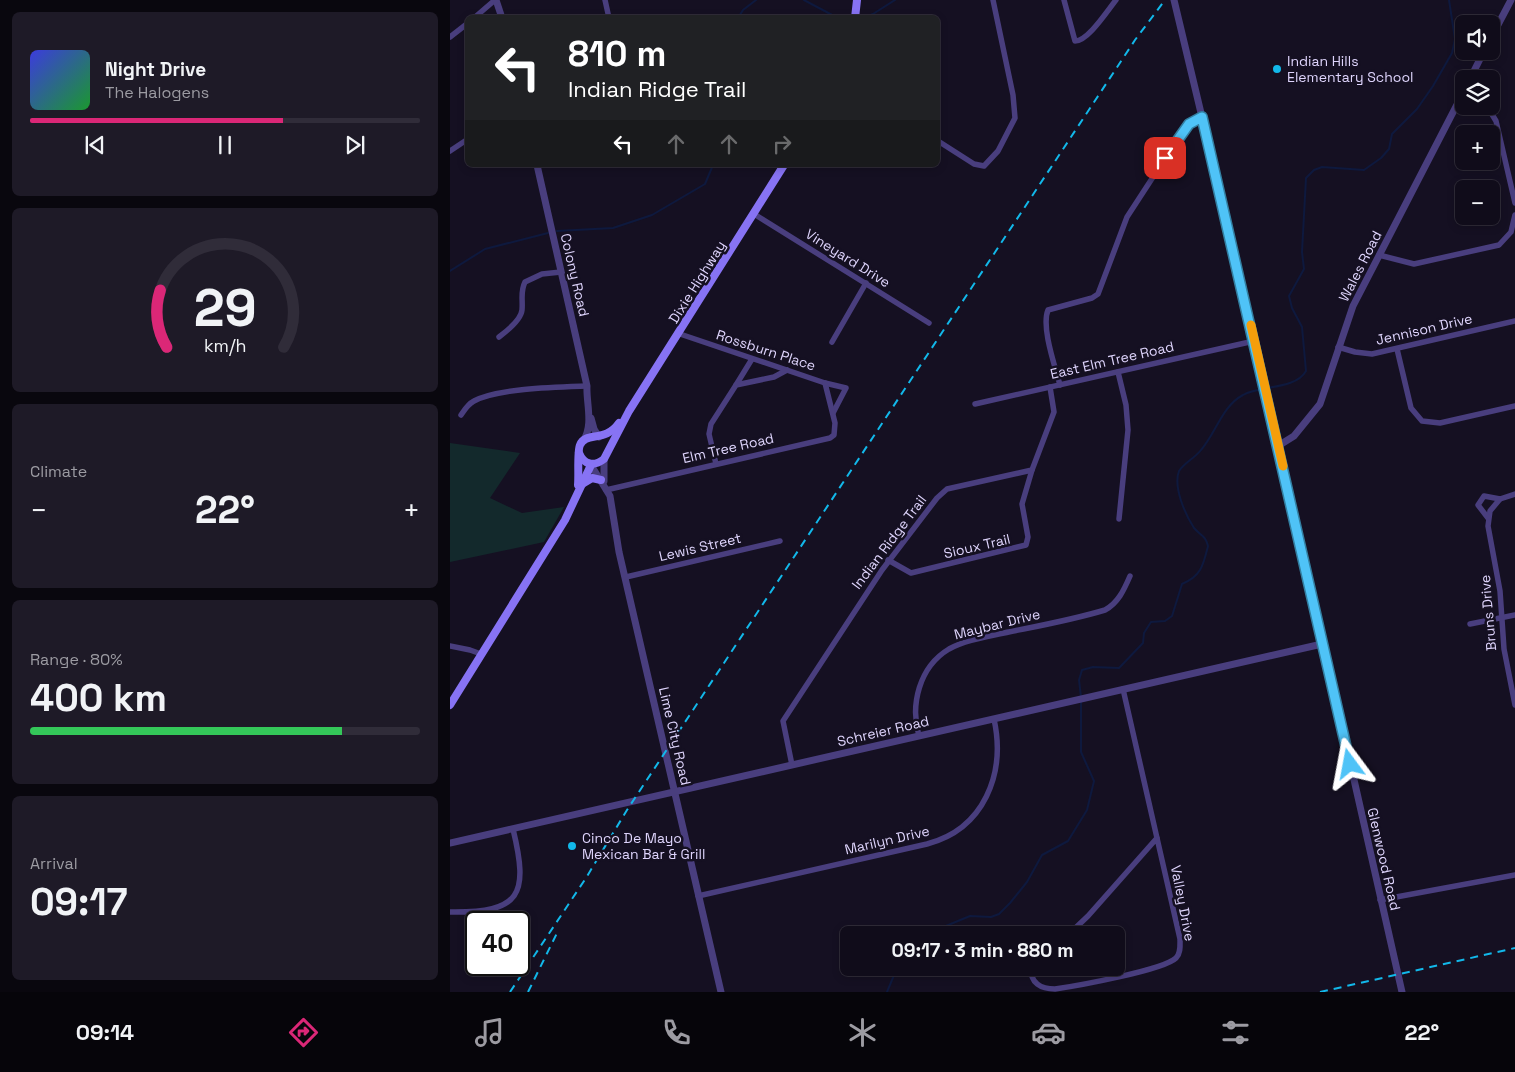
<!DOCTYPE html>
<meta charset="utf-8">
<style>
:root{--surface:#100c1a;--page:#1e1a27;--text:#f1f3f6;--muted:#9c9ba2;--line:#302c39;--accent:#db2777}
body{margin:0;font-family:"Space Grotesk",sans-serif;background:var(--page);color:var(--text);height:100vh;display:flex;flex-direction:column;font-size:19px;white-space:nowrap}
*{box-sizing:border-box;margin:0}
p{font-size:16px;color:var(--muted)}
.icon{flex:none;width:28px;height:28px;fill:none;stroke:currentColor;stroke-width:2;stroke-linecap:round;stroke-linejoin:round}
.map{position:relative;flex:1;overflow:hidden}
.sheet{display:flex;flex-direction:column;gap:12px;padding:12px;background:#09070e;width:450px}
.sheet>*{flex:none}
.hud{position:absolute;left:15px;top:15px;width:475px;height:152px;border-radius:8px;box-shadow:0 2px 8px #0003,0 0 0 1px var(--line);background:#202124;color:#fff;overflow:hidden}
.controls{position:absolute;left:1005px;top:15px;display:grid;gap:10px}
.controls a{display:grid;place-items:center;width:45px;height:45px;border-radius:8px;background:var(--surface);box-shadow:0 2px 8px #0003,0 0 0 1px var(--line);font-size:25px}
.speed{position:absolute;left:15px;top:911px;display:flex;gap:10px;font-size:25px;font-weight:700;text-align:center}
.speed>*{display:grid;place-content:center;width:65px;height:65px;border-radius:50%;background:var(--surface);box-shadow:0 2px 8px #0003,0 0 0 1px var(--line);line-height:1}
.speed .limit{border:2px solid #111;border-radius:8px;background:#fff;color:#111}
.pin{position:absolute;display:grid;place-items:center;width:42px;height:42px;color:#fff;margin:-21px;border-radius:10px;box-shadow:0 2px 8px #0006}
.me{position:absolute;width:55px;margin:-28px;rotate:347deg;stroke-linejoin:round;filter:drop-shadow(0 0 4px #0008)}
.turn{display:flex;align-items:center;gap:18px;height:105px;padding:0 20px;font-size:22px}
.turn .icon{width:65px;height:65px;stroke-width:2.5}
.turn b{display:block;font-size:35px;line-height:42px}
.lanes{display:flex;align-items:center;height:48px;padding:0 20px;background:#0003;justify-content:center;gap:25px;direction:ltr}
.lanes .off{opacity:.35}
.big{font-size:38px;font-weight:600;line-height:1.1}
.sheet .widget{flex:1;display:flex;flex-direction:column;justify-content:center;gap:8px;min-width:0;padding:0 18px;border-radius:8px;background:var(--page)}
.sheet .dial{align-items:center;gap:0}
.dial svg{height:130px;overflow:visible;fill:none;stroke:var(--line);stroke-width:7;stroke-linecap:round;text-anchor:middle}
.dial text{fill:var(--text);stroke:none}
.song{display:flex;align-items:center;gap:15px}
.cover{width:60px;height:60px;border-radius:8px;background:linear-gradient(135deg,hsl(240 70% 55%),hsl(130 70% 35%))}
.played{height:5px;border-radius:2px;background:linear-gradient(90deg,var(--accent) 65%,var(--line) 65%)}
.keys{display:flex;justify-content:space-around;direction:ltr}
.heat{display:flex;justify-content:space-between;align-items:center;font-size:28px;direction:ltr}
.charge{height:8px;border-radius:4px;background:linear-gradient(90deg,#34c759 80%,var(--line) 0)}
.trip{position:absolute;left:390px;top:926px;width:285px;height:50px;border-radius:8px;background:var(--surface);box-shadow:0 2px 8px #0003,0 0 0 1px var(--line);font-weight:600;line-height:50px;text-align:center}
.tab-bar{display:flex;height:80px;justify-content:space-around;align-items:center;background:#06050a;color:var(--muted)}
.tab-bar .icon{width:35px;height:35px}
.tab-bar .current{color:var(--accent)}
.tab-bar b{font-size:22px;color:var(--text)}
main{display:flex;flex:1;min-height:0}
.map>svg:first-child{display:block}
.green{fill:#13292c}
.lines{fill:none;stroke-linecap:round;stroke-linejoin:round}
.stream{stroke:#0e193e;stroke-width:2}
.minor{stroke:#493e7e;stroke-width:5.5}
.tertiary{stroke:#493e7e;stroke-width:7}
.secondary{stroke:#8773f4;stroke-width:8}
.rail{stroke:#12b8ea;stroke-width:2;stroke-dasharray:8 6;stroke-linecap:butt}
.route-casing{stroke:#337fa1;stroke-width:12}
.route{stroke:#4fc3f7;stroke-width:9}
.slow{stroke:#f59e0b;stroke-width:9}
.poi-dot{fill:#12b8ea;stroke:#151022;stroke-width:2}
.labels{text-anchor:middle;stroke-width:5;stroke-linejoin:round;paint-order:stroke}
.poi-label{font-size:14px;fill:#ded4fc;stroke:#151022;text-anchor:start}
.street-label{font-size:14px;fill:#ded4fc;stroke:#151022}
</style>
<main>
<section class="sheet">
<div class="widget">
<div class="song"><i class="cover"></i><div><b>Night Drive</b><p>The Halogens</p></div></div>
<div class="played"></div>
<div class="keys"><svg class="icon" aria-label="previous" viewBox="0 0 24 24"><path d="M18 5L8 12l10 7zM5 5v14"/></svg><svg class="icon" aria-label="pause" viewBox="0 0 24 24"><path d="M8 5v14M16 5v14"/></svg><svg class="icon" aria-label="next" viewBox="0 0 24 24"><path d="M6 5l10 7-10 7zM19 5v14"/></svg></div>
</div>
<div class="widget dial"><svg viewBox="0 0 100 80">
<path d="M14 69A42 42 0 1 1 86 69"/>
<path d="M14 69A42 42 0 0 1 10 34" stroke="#db2777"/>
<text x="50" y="56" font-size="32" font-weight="700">29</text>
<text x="50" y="72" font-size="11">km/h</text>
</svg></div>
<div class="widget"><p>Climate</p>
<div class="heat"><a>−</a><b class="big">22°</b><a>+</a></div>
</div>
<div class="widget"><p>Range · 80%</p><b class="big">400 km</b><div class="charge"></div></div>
<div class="widget"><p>Arrival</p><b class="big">09:17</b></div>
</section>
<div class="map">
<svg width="1065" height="992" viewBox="0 0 1065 992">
<rect width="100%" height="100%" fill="#151022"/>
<polygon class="green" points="0,443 70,453 40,498 72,513 114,507 94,542 0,562"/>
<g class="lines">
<g class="stream">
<polyline points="354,0 386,17 400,17"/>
<polyline points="288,18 293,10 306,0"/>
<polyline points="413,18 423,14 445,0"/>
<polyline points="107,231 163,228 202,215 255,184 263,165"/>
<polyline points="0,271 35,249 98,233"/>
<path d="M631,697L629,680L632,670L643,667L669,668L693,643L694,633L701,622L715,621L722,616L732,584C751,576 753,566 758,546C756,536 750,535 744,528C735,514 723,487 729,471C735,462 745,458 751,450C766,433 772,406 793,395C810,385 845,390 856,371L852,327L842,308L839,296L854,269L852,252L856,178L864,170L872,167L914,170L931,158L939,149L942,134L967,109L983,86L1002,53L1005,39L999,0"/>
<polyline points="461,935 470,928 491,928 520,916 541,917 549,914 560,903 577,882 592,855 618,841 637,810 644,781 631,752 631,702"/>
<polyline points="437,992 447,968"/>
</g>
<g class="minor">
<polyline points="155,0 159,18"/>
<path d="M614,0L625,41C638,41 657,11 666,0"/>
<polyline points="24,18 45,0"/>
<polyline points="0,37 18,23"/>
<polyline points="1037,106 1046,121 1065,203"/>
<polyline points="488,141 524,164 534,166 548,151 565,118 563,95 543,0"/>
<polyline points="0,151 18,139"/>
<polyline points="304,214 479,323"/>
<polyline points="929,255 964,264 1049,245 1061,232 1065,215"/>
<polyline points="230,334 375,383 396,388 383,413"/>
<path d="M49,337C57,331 71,320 72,310C73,299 70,292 75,282L92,274L111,272"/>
<polyline points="382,342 416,283"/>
<polyline points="888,347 905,352 922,354 1065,321"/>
<polyline points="947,349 961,408 972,421 990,423 1065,406"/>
<polyline points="668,372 676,405 678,430 669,519"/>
<polyline points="286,385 302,359"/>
<path d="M610,385C605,366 591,327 598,310L642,298L648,294L677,217L733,131L745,119L752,117"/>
<polyline points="525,404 804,341"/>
<path d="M11,415C15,409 18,404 24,401C48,388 109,387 137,386"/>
<polyline points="266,464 259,434 261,424 286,385 324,377 337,370"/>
<polyline points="156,490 380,438 384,435 385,423 375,383"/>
<polyline points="1050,499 1040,511 1038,526 1050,591 1054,649 1065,705"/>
<polyline points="1038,518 1028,505 1034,496 1050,499 1065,494"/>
<polyline points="438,560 461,573 576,545 578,537 572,504 582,470"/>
<polyline points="176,577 330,541"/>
<polyline points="1020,624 1065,615"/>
<polyline points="0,646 20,650 31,654"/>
<polyline points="673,689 707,838"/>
<path d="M469,736C460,705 469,667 499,649C516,640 536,637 554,633C588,626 622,620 655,610C668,603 674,590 680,576"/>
<polyline points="342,765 333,721 432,570 487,498 497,489 582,470 604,412 600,387"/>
<path d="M248,896L477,844C534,829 556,774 544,719"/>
<polyline points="930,900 1065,875"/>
<path d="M0,912C71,913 79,895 63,829"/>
<path d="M581,968C580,983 591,989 605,989C626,986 714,970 726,958C731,953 730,945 730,939L707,838L638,916L618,935"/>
</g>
<g class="tertiary">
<polyline points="46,0 52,18"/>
<polyline points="724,0 794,293 952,992"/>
<polyline points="1041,38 1061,0"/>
<polyline points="1020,79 1034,51"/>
<path d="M87,165L137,386C136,403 144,425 133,441"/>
<polyline points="141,418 144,429 149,437"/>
<polyline points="828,446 844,436 870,404 903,306 1014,91"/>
<polyline points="154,459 154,481"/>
<polyline points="141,465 160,496 169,552 271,992"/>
<polyline points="0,843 872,644"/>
</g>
<g class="secondary">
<polyline points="405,18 407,0"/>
<path d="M129,453C134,465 144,467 154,459L179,411L334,165"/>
<polyline points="132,484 142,478 151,480"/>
<path d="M128,485C129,475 127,451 130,445C136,431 155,443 169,423"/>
<polyline points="0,705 115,520 141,465"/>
</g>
<g class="rail">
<polyline points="60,992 136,878 177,810 685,40 715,0"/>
<polyline points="78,992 108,931"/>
<polyline points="870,992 1065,948"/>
</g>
</g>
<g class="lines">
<g class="route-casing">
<polyline id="route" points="715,158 739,124 752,117 900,764"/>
</g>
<use href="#route" class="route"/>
<polyline class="slow" points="801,325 833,466"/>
</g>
<g class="poi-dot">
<circle cx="827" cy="69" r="5"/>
<circle cx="122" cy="846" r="5"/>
</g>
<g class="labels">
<g class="poi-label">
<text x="837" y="66">Indian Hills<tspan x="837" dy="16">Elementary School</tspan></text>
<text x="132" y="843">Cinco De Mayo<tspan x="132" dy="16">Mexican Bar &amp; Grill</tspan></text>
</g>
<g class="street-label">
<text transform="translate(398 258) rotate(32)" y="5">Vineyard Drive</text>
<text transform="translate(910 266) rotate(-63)" y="5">Wales Road</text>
<text transform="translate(125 275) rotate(77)" y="5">Colony Road</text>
<text transform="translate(247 282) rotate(-58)" y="5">Dixie Highway</text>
<text transform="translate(974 329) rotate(-13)" y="5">Jennison Drive</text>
<text transform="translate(316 350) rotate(18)" y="5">Rossburn Place</text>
<text transform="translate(662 360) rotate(-13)" y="5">East Elm Tree Road</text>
<text transform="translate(278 448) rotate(-13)" y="5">Elm Tree Road</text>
<text transform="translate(439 542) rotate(-53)" y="5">Indian Ridge Trail</text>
<text transform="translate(527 546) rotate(-13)" y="5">Sioux Trail</text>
<text transform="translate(250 547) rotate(-13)" y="5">Lewis Street</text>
<text transform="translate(1038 613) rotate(-95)" y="5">Bruns Drive</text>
<text transform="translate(547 624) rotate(-14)" y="5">Maybar Drive</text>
<text transform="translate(433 731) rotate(-13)" y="5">Schreier Road</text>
<text transform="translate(225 736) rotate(77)" y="5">Lime City Road</text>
<text transform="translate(437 840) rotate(-13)" y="5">Marilyn Drive</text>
<text transform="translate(934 859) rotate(77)" y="5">Glenwood Road</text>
<text transform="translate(733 903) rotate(79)" y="5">Valley Drive</text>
</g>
</g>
</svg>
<div class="controls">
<a><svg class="icon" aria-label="sound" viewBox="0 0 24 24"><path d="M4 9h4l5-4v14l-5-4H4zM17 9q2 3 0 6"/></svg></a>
<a><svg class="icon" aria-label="layers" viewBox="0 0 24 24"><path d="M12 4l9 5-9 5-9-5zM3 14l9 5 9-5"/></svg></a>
<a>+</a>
<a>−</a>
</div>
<div class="speed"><div class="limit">40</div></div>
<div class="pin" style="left:715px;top:158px;background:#d93025"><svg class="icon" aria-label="arrive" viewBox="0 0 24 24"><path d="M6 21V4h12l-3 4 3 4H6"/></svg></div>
<svg class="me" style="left:900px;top:764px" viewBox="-20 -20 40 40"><path d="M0-17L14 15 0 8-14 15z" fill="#4fc3f7" stroke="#fff" stroke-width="4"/></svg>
<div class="trip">09:17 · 3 min · 880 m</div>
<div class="hud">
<div class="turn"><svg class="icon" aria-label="left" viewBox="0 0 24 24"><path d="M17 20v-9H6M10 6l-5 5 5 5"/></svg><div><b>810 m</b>Indian Ridge Trail</div></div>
<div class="lanes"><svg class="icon" aria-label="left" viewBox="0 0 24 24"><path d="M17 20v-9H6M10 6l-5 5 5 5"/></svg><svg class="icon off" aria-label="ahead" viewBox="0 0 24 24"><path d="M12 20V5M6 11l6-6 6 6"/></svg><svg class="icon off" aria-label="ahead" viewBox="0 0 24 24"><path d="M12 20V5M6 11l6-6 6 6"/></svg><svg class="icon off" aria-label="right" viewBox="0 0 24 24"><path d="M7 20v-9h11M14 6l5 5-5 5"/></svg></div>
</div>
</div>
</main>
<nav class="tab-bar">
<b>09:14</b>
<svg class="icon current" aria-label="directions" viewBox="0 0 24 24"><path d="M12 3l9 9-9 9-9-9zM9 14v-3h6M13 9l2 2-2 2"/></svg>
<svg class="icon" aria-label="music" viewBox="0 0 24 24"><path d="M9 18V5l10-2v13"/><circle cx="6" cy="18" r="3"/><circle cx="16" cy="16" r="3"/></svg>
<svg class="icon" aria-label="phone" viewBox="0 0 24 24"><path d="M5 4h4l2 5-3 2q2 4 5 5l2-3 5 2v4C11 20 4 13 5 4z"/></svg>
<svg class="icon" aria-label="climate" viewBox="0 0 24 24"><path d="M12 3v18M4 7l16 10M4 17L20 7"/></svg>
<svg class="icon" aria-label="car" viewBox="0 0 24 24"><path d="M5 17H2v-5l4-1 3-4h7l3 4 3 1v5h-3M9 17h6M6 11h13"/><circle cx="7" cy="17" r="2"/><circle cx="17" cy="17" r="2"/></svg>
<svg class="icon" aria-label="filters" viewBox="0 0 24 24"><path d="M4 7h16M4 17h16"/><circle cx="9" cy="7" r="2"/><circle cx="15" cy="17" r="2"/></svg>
<b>22°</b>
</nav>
